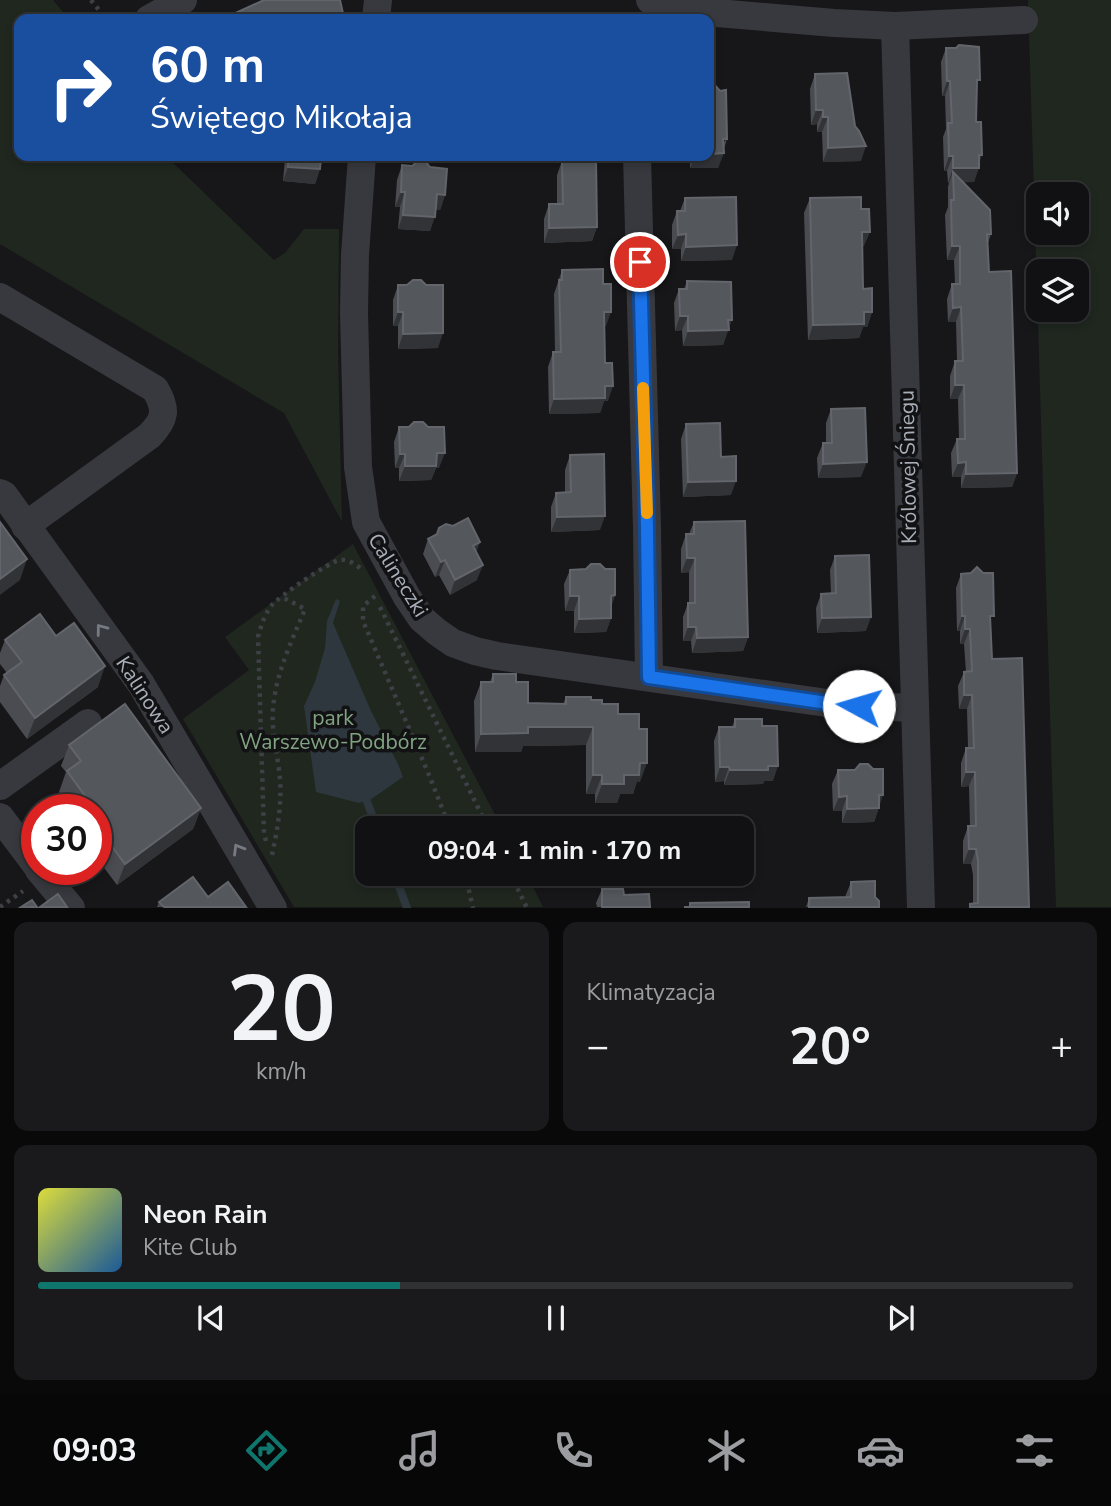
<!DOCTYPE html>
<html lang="pl">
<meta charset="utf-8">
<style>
:root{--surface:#111113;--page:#1a1a1c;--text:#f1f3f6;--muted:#9c9da0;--line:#303133;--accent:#0f766e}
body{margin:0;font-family:"Nunito Sans",sans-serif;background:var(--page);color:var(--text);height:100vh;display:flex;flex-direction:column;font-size:26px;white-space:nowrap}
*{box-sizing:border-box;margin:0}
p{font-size:23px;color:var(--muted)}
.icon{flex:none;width:38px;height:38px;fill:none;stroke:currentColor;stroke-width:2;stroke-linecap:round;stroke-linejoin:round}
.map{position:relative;height:908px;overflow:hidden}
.details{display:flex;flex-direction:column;gap:14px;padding:14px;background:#09090a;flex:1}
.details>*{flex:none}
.top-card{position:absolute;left:14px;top:14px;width:700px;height:147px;border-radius:14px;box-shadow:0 4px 10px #0003,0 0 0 2px var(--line);background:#1a4fa0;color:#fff;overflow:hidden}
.tools{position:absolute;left:1026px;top:182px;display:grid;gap:14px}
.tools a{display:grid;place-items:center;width:63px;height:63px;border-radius:14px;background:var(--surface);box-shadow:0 4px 10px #0003,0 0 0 2px var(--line);font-size:35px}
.speed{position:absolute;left:21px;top:794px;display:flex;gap:14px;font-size:35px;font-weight:700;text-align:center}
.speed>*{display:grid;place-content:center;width:91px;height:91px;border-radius:50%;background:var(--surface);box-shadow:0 4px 10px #0003,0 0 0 2px var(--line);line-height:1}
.speed .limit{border:10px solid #d22;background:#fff;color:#111}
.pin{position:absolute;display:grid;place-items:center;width:60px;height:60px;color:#fff;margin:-30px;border:4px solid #fff;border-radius:50%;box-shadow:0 2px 7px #0007}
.me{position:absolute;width:77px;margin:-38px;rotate:276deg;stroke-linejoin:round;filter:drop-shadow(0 0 5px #0008)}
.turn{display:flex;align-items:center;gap:24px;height:147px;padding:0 21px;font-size:32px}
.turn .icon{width:91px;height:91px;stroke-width:2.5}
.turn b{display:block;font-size:49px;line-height:60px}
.big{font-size:52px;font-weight:700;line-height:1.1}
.details .card{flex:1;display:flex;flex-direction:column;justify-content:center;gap:10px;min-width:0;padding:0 24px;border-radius:14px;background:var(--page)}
.details .dial{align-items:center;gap:0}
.dial b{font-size:91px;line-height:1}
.song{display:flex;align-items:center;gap:21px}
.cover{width:84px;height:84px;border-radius:10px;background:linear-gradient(135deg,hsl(60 70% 55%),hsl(210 70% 35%))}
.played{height:7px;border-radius:4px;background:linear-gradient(90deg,var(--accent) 35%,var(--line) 35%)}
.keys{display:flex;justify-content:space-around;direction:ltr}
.heat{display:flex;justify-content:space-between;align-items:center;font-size:38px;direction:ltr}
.details .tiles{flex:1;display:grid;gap:14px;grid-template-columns:1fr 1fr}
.card:last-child{grid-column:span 2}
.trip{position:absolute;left:355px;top:816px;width:399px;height:70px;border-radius:14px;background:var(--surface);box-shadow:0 4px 10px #0003,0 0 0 2px var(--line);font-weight:700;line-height:70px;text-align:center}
.tab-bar{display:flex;height:112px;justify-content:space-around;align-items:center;background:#070708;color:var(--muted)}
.tab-bar .icon{width:49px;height:49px}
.tab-bar .selected{color:var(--accent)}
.tab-bar b{font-size:32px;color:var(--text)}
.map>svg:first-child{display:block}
.green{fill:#1f271f;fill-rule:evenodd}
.water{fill:#2d373d}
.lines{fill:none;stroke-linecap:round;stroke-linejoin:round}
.stream{stroke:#2d373d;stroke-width:8}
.path{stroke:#3e4045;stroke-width:4.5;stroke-dasharray:3.5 5;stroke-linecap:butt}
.street{stroke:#38393e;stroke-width:28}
.wall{fill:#4a4c51}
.shaded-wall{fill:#313336}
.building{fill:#54575c;stroke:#62656b;stroke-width:2}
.oneway{stroke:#767a82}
.route-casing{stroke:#114b97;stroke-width:18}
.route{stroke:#1a73e8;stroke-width:12}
.slow{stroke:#f59e0b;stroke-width:12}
.labels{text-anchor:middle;stroke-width:7;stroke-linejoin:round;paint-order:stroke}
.street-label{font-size:21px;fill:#a9afb9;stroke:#121214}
.park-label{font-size:21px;fill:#80a480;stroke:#121214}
</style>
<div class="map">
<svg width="1111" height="908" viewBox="0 0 1111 908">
<rect width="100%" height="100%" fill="#171719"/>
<g class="green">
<polygon points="0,0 53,0 69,19 19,19 19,156 166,156 274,260 285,253 304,229 339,229 338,353 342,522 284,413 0,244"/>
<path d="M1028,0H1111V907H1056ZM1038,194H1076V233H1038ZM1038,271H1076V310H1038Z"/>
<polygon points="353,544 502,828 368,828 368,873 526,873 543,907 294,907 183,719 249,670 225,637"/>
</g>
<polygon class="water" points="336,599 340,601 333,623 371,711 398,764 403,777 370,800 359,803 316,792 304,706 315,682 325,648 327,621"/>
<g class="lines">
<g class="stream">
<polyline points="363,791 377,828"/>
<polyline points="394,873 407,908"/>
</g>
<g class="path">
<polyline points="91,0 106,19"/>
<polyline points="375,596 363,606 363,621 429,775 450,828"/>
<polyline points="380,607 488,828"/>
<path d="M266,841L264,833L258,637C261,626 264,616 271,606C277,598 330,561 340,560C348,559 355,564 360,568"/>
<path d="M272,855C278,827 283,799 279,770C276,746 270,725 274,700C278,669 293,638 305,609L282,597"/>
<polyline points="465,873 473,908"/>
<polyline points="510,873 527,908"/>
<polyline points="0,907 23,891"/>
</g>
<g class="street">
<polyline points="650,0 717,13 834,23 895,26 1024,20"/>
<polyline points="149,19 183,0"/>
<polyline points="376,19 378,0"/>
<polyline points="895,26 921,908"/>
<polyline points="362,156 355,255 354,313 358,467 366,522 407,597 422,619 437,632 453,643 475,651 497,656 841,705 914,708"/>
<polyline points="637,156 647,528 649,677"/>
<path d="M0,297L155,389C167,409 166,419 149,436L25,526"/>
<polyline points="0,493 4,495 141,684 273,908"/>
<polyline points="0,786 88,723"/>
<polyline points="0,817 37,866"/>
<polyline points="39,870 71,908"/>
</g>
</g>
<g class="wall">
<polygon points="946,48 977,88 976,122 979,163 974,182 963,182 991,234 988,243 989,272 1017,473 1012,487 961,488 961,477 952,477 951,453 957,439 959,439 958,399 950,399 950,376 955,361 957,361 956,322 948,322 947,299 952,284 955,284 954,260 947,260 945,215 948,207 948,187 949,183 948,183 947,171 944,171 943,137 946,129 945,96 942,96 941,62"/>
<polygon points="815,74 861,161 823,162 822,132 817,132 817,124 811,125 810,89"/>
<polygon points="727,139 718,168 690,168 690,156 709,156"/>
<polygon points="283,156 324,156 315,184 283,181 285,159"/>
<polygon points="562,161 597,227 592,241 544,243 544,219 549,204 557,204 557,175"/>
<polygon points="402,165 412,166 445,195 440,210 436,209 430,231 398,229 400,207 395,207 397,180"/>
<polygon points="685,198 732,260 681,261 681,249 672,249 672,225 677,211 680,211"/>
<polygon points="810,198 864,246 862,246 863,289 872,312 867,327 863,327 859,338 808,340 804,213"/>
<polygon points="562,270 603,284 606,326 604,326 605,363 608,401 604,401 600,413 549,414 548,367 553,352 555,352 554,294"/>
<polygon points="687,281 728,329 723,345 683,346 682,330 675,331 674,303 679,289 684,289"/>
<polygon points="398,285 438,348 398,349 398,326 393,326 393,300"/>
<polygon points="831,409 861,477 818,478 817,458 823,443 826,443 826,423"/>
<polygon points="686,424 721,457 731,495 683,497 681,439"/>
<polygon points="399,427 439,468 436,468 431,480 399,481 399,468 395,468 394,442"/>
<polygon points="570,455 600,530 551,532 551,507 556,493 565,493 565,470"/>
<polygon points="694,522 748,637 743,651 692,653 691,641 683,641 683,617 688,603 689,603 689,572 681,573 681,549 686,534 689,534"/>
<polygon points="437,534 476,553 477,580 450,595 439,575 435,577 423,554 428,539"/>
<polygon points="835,556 866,631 817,633 816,608 821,594 831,593 830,570"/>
<polygon points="586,569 615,595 611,607 611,618 606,632 574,633 574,611 565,611 564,584 570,570"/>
<polygon points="961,574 991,625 992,659 1029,907 969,907 970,904 973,903 973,875 971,864 963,864 963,841 968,826 970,826 969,786 961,787 961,763 966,748 968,748 967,709 959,709 958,686 964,672 966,672 964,644 960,644 960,631 957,631 956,588"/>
<polygon points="56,636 98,687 27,739 0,702 0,686 4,675 7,673 0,664 0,653 5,640"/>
<polygon points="493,674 516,682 528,703 563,704 566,697 591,700 602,704 618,714 640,782 637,781 633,794 620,794 617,803 595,803 595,794 586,794 586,745 523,746 521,752 475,752 474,701 481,682 490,682"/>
<polygon points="735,719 762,726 773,781 764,781 763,784 724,785 724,781 715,782 714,741 719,727 732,727"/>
<polygon points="69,745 201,808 193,829 117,885 96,857 96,810 72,810 59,792 66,772 61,766"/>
<polygon points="838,770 879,807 874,822 842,823 842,811 833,811 832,784"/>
<polygon points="851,882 875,897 879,907 806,907 809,898 845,897"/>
<polygon points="602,889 650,907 597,907 596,903"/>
<polygon points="208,897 246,907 157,907 159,902"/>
</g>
<g class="shaded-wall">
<polygon points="947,81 950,81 945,96 942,96"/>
<polygon points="816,110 823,110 817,124 811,125"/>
<polygon points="823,117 828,117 822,132 817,132"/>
<polygon points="866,146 861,161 823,162 828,148"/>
<polygon points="724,153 718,168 690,168 695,156 709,156 709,154"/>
<polygon points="979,155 982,155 977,168 979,168 974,182 953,183 953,172 949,183 948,183 953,168"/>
<polygon points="949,156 953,156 947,171 944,171"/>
<polygon points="288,167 320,169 315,184 283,181"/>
<polygon points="401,192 405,192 400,207 395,207"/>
<polygon points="437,194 445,195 440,210 432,209"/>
<polygon points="403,215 435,217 430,231 398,229"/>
<polygon points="597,227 592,241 544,243 549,228"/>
<polygon points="862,232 870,232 864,246 856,246"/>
<polygon points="686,234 681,249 672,249 678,235"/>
<polygon points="737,245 732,260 681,261 686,247"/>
<polygon points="952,246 960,246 954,260 947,260"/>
<polygon points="961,307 956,322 948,322 953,308"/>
<polygon points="398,312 403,312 398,326 393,326"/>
<polygon points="604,312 611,312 606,326 598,327"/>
<polygon points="864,312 872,312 867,327 863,327 859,338 808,340 813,325"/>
<polygon points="680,316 688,316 682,330 675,331"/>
<polygon points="728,320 732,320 723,345 683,346 688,331"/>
<polygon points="443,333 438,348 398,349 403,334"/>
<polygon points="955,385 964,385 958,399 950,399"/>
<polygon points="605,386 613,386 608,401 604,401 600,413 549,414 554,399"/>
<polygon points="437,453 445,453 439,468 436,468 431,480 399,481 405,466"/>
<polygon points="400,454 405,454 399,468 395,468"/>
<polygon points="867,462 861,477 818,478 823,464"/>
<polygon points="966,462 961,477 952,477 958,463"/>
<polygon points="1017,473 1012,487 961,488 966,474"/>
<polygon points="736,481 731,495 683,497 688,482"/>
<polygon points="605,516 600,530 551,532 557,517"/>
<polygon points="480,542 475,556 473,546"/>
<polygon points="687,558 695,558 689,572 681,573"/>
<polygon points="27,559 20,580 0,595 0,579"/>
<polygon points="445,560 439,575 435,577 441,562"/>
<polygon points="483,565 477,580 450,595 455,580"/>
<polygon points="615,595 610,610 611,596"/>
<polygon points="570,596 579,596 574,611 565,611"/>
<polygon points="962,616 965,616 960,631 957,631"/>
<polygon points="871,617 866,631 817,633 822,618"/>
<polygon points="611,618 606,632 574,633 579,619"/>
<polygon points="688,627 696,627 691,641 683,641"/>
<polygon points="965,629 970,629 964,644 960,644"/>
<polygon points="748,637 743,651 692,653 697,638"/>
<polygon points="105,666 98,687 27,739 35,718"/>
<polygon points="964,695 972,695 967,709 959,709"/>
<polygon points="528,727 593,727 586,745 523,746 521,752 475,752 481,734"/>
<polygon points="640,763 647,763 640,782 637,781 633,794 620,794 617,803 595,803 602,784"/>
<polygon points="768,766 778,766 773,781 764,781 763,784 724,785 730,770"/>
<polygon points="720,767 729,767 724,781 715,782"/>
<polygon points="966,772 975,772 969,786 961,787"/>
<polygon points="593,775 602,775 595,794 586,794"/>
<polygon points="879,795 883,795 874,822 842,823 847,809"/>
<polygon points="847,796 842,811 833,811 839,797"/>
<polygon points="201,808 193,829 117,885 125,864"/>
<polygon points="969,849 976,849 971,864 963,864"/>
</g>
<g class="building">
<polygon points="264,0 340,0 344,18 231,19 229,16"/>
<polygon points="959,45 979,47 980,80 977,80 976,122 981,122 982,155 979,155 979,168 953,168 953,156 949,156 948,123 952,123 950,81 947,81 946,48 956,48"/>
<polygon points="847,73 855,126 859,131 866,146 828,148 828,117 823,117 823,110 816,110 815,74"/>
<polygon points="709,83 713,83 720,91 726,90 727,139 723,139 724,153 709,154"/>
<polygon points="289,156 321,156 320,169 288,167"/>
<polygon points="596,160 597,227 549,228 549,204 563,204 562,161"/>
<polygon points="417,162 426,162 430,167 447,169 445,195 437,194 435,217 403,215 405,192 401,192 402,165 412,166"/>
<polygon points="953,172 990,210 991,234 987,234 989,272 1011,271 1017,473 966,474 966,462 958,463 957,439 965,439 964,385 955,385 955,361 963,361 961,307 953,308 952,284 960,284 960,246 952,246 951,200 954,200"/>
<polygon points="736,197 737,245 686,247 686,234 678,235 677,211 685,211 685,198"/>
<polygon points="861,197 861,209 869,209 870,232 862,232 863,289 872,288 872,312 864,312 864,324 813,325 810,198"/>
<polygon points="603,269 603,284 611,284 611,312 604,312 605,363 612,363 613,386 605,386 605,398 554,399 553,352 561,352 559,280 562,280 562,270"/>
<polygon points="413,280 421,280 426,285 443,285 443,333 403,334 403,312 398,312 398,285 407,285"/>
<polygon points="687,281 731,282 732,320 728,320 729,330 688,331 688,316 680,316 679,289 687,289"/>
<polygon points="865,408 867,462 823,464 823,443 832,443 831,409"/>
<polygon points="414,422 423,422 428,427 444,427 445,453 437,453 436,466 405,466 405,454 400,454 399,427 409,427"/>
<polygon points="720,423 721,457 736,456 736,481 688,482 686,424"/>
<polygon points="604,454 605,516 557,517 556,493 571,492 570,455"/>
<polygon points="468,518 480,542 473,546 483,565 455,580 445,560 441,562 428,539 437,534 439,528 446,524 453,526"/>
<polygon points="745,521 748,637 697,638 696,627 688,627 688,603 695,603 695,558 687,558 686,534 694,534 694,522"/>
<polygon points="0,522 27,559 0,579"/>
<polygon points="869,555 871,617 822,618 821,594 836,593 835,556"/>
<polygon points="591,564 600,564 605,569 615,569 615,595 611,596 611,618 579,619 579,596 570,596 570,570 586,569"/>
<polygon points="977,567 983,573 993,573 994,616 990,616 992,659 1022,658 1029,907 970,907 970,904 978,903 978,861 976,849 969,849 968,826 976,826 975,772 966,772 966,748 974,748 972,695 964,695 964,672 972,671 970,629 965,629 965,616 962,616 961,574 971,573"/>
<polygon points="40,614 56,636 74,623 105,666 35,718 4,675 22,662 5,640"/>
<polygon points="493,674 516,674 516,682 528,682 528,703 566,704 566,697 591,697 591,700 602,700 602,704 618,704 618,714 639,714 639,729 647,729 647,763 640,763 639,775 624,775 624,784 602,784 602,775 593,775 593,727 528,727 528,733 481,734 481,682 493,682"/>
<polygon points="125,704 201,808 125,864 96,825 96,810 89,810 93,807 67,771 81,761 69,745"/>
<polygon points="735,719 762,719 762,726 777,726 778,766 768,766 768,770 730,770 729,767 720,767 719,727 735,727"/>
<polygon points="860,764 868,764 873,769 883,769 883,795 879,795 879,808 847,809 847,796 839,797 838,770 855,770"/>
<polygon points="193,877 208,897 228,882 246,907 164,907 159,902"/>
<polygon points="875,881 875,897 879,901 879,907 809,907 809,898 851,897 851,882"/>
<polygon points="602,889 623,889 624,895 649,894 650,907 602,907"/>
<polygon points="58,894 67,907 40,907"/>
<polygon points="32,900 37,907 21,907"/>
<polygon points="749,902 749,907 684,907 690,907 690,903"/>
</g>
<defs><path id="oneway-chevron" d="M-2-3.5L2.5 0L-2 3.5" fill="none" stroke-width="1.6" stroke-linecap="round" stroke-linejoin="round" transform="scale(1.75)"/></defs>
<g class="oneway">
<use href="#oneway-chevron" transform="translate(101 629) rotate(-127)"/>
<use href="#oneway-chevron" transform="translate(238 849) rotate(-121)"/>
</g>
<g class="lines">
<g class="route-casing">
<polyline id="route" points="640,262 647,528 649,677 841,705 859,706"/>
</g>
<use href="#route" class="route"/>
<polyline class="slow" points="643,388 647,513"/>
</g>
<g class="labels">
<g class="street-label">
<text transform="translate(908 467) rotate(-91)" y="7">Królowej Śniegu</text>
<text transform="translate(398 575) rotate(58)" y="7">Calineczki</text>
<text transform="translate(145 695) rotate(57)" y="7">Kalinowa</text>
</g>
<g class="park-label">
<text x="333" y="725">park<tspan x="333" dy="24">Warszewo-Podbórz</tspan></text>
</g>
</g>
</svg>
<div class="tools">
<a><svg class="icon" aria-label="sound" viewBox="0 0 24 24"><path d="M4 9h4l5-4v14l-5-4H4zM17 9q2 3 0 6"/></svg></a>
<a><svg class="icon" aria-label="layers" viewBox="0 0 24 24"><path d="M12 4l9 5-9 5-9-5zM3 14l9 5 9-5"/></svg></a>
</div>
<div class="speed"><div class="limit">30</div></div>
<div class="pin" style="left:640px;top:262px;background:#d93025"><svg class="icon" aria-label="arrive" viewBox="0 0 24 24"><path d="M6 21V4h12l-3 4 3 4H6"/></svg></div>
<svg class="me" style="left:859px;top:706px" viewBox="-20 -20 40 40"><circle r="19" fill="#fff"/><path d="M0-13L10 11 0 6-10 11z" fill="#1a73e8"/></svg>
<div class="trip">09:04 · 1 min · 170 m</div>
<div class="top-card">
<div class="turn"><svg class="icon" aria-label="right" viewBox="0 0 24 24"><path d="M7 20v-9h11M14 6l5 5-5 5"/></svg><div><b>60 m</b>Świętego Mikołaja</div></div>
</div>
</div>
<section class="details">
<div class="tiles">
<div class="card dial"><b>20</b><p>km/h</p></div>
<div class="card"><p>Klimatyzacja</p>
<div class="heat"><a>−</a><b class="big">20°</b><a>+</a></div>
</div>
<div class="card">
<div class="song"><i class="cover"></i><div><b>Neon Rain</b><p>Kite Club</p></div></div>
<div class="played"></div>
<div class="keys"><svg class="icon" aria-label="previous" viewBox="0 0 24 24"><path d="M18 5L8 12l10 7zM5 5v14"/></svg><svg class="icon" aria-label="pause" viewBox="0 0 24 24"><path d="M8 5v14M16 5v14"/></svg><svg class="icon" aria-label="next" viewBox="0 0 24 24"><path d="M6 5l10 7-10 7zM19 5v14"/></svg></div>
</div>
</div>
</section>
<nav class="tab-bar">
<b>09:03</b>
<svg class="icon selected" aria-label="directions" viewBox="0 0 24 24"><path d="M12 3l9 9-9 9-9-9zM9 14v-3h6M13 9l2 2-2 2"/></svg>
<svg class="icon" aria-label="music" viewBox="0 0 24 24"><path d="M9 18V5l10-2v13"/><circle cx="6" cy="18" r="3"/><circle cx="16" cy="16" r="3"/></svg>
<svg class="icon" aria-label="phone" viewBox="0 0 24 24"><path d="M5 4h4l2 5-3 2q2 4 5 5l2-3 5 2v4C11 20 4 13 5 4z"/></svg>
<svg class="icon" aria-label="climate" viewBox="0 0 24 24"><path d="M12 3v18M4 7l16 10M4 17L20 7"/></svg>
<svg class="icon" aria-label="car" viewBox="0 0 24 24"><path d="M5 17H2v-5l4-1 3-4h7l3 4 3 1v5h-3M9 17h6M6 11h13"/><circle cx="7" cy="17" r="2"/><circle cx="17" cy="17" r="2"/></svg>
<svg class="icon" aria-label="filters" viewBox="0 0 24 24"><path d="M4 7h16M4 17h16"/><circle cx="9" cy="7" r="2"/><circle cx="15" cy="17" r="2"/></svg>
</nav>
